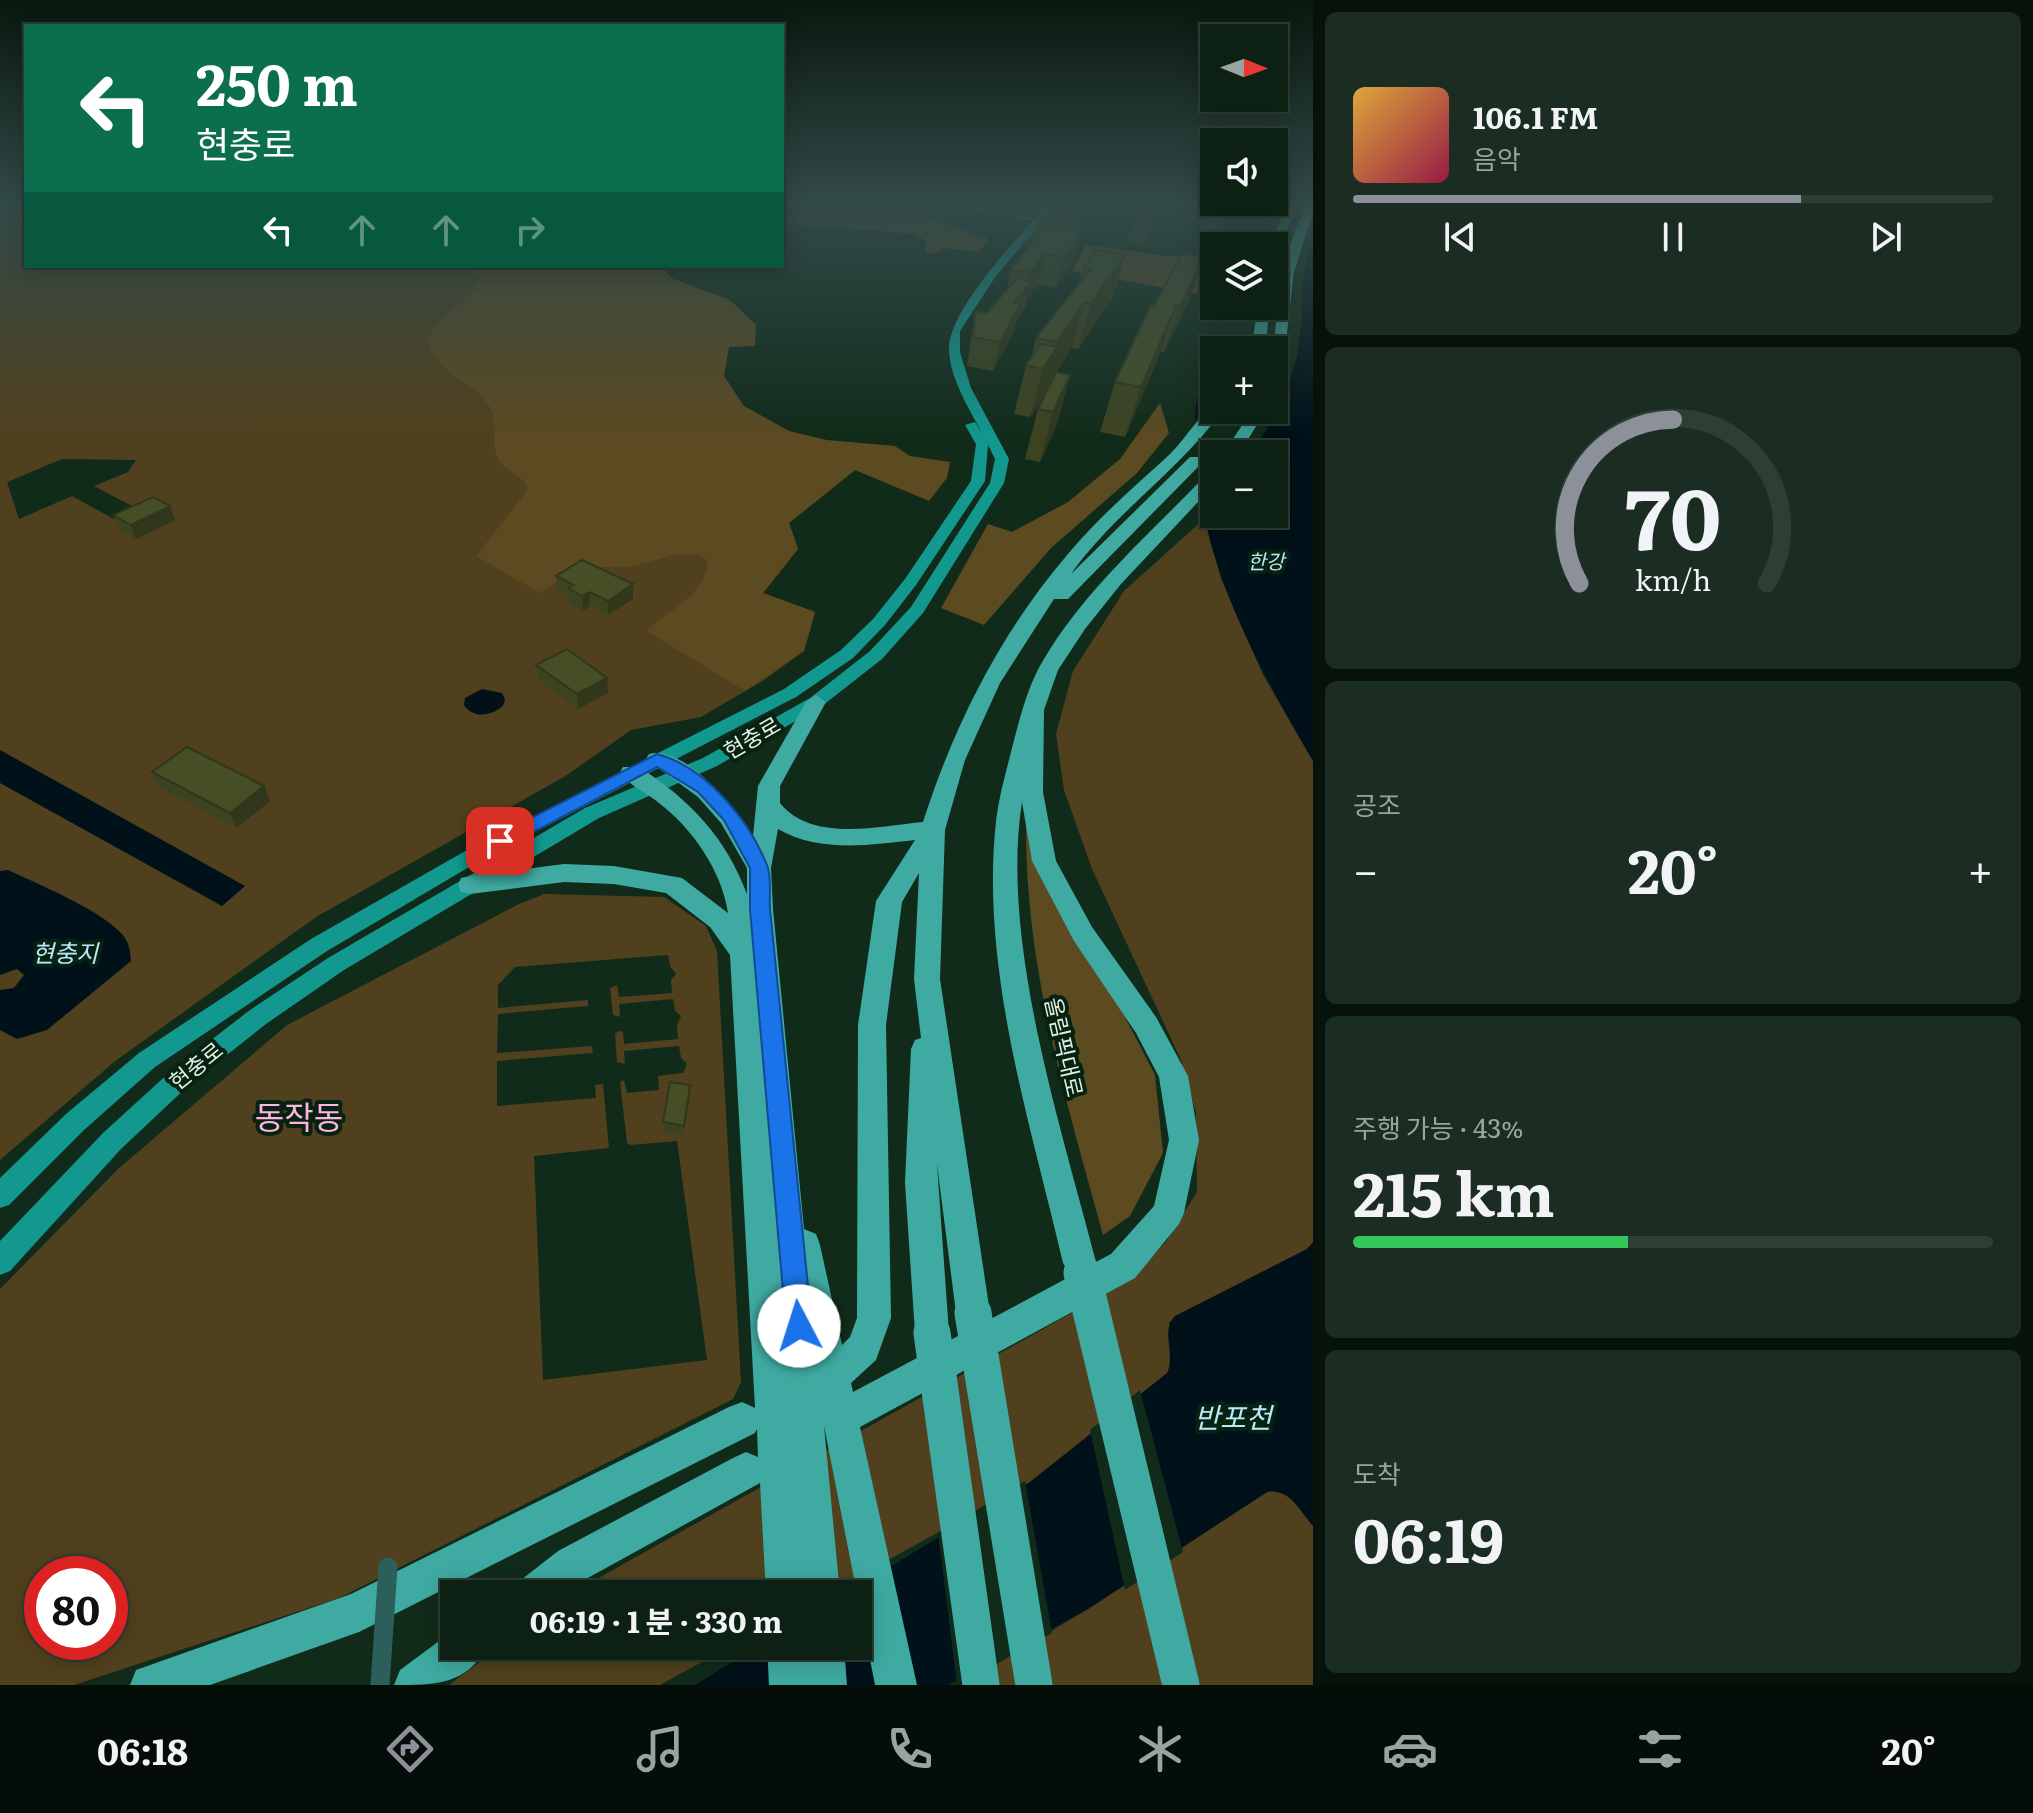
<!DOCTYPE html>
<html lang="ko">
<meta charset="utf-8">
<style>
:root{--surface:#0d2014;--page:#1b2d22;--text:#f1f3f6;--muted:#9aa3a0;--line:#2d3e34;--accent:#8c9099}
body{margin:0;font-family:Literata,"Noto Sans KR",serif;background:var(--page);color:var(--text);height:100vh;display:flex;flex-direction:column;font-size:30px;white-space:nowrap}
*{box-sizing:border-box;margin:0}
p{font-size:26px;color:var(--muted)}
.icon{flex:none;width:44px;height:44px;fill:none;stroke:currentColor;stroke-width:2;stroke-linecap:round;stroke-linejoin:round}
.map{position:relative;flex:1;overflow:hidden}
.drawer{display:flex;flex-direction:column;gap:12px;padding:12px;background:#07120b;width:720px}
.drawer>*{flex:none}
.top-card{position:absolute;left:24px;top:24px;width:760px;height:244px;border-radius:0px;box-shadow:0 4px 20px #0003,0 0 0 2px var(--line);background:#0b6e4f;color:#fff;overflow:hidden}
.needle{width:52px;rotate:91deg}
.buttons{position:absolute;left:1200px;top:24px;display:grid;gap:16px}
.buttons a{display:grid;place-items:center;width:88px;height:88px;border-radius:0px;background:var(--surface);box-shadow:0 4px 20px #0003,0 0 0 2px var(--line);font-size:40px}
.speed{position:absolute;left:24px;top:1556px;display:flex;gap:16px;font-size:40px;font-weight:700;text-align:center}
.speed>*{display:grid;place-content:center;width:104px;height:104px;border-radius:50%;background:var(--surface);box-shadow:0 4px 20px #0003,0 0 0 2px var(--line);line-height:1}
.speed .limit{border:12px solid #d22;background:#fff;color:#111}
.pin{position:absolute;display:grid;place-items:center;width:68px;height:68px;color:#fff;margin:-34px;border-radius:16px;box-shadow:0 4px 12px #0006}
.me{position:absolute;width:88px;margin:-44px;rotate:355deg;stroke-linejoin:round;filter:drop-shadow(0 0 6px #0008)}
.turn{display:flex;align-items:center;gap:28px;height:168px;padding:0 40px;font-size:36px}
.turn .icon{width:104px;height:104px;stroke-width:2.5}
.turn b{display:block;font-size:56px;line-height:68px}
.lanes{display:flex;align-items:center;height:76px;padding:0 40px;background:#0003;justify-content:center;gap:40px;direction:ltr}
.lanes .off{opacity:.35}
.big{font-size:60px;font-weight:700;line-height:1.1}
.drawer .tile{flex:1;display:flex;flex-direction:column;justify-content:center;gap:12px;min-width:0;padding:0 28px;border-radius:12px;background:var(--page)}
.drawer .dial{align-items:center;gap:0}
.dial svg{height:208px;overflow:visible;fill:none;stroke:var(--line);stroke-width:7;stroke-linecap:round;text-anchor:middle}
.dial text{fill:var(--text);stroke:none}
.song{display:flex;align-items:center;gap:24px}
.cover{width:96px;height:96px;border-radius:12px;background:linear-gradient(135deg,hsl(40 70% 55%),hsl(340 70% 35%))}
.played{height:8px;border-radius:4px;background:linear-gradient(90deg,var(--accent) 70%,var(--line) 70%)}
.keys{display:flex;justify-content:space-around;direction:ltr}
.heat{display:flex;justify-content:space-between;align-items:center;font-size:44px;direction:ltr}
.charge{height:12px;border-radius:6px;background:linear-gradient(90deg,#34c759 43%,var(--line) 0)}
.trip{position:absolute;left:440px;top:1580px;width:432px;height:80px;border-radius:0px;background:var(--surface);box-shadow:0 4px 20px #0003,0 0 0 2px var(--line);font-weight:700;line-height:80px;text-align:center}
.tab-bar{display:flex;height:128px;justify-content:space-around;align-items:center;background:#050d08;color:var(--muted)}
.tab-bar .icon{width:56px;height:56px}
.tab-bar .on{color:var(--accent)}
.tab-bar b{font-size:36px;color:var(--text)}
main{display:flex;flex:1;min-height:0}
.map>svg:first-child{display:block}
.green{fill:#51401d;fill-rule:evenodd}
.forest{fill:#5c4a21}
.water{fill:#001119;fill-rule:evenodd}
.pier{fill:#112b1a}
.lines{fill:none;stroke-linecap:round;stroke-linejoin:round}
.street{fill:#2d5f5a;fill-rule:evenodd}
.secondary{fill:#257f78;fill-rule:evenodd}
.primary{fill:#12988f;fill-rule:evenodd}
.highway{fill:#3faaa1;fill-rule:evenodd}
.street-bridge{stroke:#2d5f5a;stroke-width:19}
.highway-bridge-far1{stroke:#3faaa1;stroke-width:30}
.highway-bridge{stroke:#3faaa1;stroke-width:37}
.wall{fill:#3c4321}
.shaded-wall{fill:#31371b}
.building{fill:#464e26;stroke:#31371b;stroke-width:2}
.route{fill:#1a73e8;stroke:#114b97;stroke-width:2}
.labels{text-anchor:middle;stroke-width:8;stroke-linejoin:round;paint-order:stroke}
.far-water-label{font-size:20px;font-style:italic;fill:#b8e8fa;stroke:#072211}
.street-label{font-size:22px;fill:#e1f1e5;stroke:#072211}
.water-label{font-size:24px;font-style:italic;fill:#b8e8fa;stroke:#072211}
.near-water-label{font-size:28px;font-style:italic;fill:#b8e8fa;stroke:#072211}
.near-quarter-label{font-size:32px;fill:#fcb4e0;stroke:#072211}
</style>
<main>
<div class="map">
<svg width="1313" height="1685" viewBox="0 0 1313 1685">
<rect width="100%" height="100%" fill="#112b1a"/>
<g class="green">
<path d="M0,204H26V266H612L695,402L855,470L789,523L798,549L763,593L815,612L804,651L764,680L701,717L631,730L567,775L316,917L114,1062L0,1160ZM62,459L136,460L128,472L94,486L147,514L125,525L72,496L19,519L7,482Z"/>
<polygon points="1205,518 1221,579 1263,675 1313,761 1313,1242 1307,1249 1169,1322 1171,1365 1168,1373 1030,1482 826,1594 570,1594 1118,1287 1165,1243 1197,1192 1196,1113 1181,1060 1092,869 1064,790 1056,734 1073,671 1124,591"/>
<path d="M544,894L664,897L706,926L717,951L741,1382L733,1399L339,1598L74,1685H0V1289L119,1168L287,1025L517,905ZM668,955L670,966L676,974L671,980L672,993L619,997L617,985L610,988L613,1015L620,1017L619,1004L673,999L675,1011L681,1016L677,1025L678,1039L624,1044L623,1032L618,1031L615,1034L617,1062L625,1064L624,1051L679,1046L681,1058L687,1064L683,1073L658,1076L659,1090L627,1093L624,1080L620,1082L627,1143L631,1145L677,1141L707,1360L543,1380L534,1156L609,1148L603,1084L595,1085L596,1098L497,1106V1061L593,1053L592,1046L497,1053L498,1014L588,1006V1000L498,1008V985L515,967ZM42,1574H110V1642H42Z"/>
<polygon points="1276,1490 1290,1497 1313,1526 1313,1685 962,1685 1088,1609 1267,1492"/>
<polygon points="501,1646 731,1646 660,1685 449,1685"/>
</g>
<g class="forest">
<polygon points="924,207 936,210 915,213 989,239 979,252 943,248 936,254 926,252 926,241 915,234 792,224 785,220 859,208 878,211"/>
<polygon points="1086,245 1214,262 1214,297 1072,271"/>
<path d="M452,266H662L671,278L730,300L756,325L755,346L729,347L724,376L744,406L789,431L827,440L895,446L910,456L950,462L947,478L929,501L855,470L789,523L798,549L763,593L815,612L804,651L745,691L647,631C670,607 704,599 708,561L700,555L677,554L629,567H578L540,593L476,556L527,491V484C519,476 509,471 502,464C488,450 499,426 491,409C476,380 441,380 427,341C436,315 471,304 480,278L473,272Z"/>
<polygon points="1160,403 1169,433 1137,473 1051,548 984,625 941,608 988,524 1012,532 1068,502 1120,459"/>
<path d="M1026,825L1155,1075L1163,1153L1130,1216L1103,1235C1066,1100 1025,967 1026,825Z"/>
</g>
<g class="water">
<path d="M1269,204H1313V761C1256,663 1197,557 1195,440C1194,411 1195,388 1214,366V410H1274V246H1265ZM1214,454H1274V514H1214Z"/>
<path d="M482,689L502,693L505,699L503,706C491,716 473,719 464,705L465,698Z"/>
<polygon points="0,750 245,886 222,906 0,783"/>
<path d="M8,870C38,884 98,909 120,932C129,941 130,949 131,961L47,1030L17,1039L0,1030V990L14,988L24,975L17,969L0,975V871Z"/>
<path d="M1313,1243V1526C1300,1510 1289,1488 1267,1492L1088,1609L948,1685H695L759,1646H858V1594H845L1030,1482L1167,1373C1176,1354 1160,1331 1175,1316L1307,1249Z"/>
</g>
<g class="pier">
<polygon points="1273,204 1313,204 1313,234 1302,282 1302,321 1297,356 1287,393 1252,454 1214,454 1214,499 1200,514 1191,466 1191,427 1214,392 1214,410 1274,410 1274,350 1231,350 1252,323 1254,306 1274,306 1274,246 1261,246 1263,222"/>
<polygon points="1140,1390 1183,1552 1125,1590 1090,1430"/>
<polygon points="1025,1481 1052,1633 957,1685 938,1533"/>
</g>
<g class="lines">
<polygon class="street" points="855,204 865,204 799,218 796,216"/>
<polygon class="secondary" points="939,204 957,204 1035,218 1031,220"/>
<path class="primary" d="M1048,204H1057L996,276L960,331V352L971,388L1009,459L1004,483L923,613L882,659L822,706L717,766L599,818L344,970L266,1024L189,1085L121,1149L10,1271L0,1275V1241L103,1133L171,1071L250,1010L328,958L585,808L703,758L810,698L870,651L911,607L990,483L995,459L988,445L985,481L916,585L885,625L853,658L796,697L481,860L327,951L155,1067L84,1130L9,1205L0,1208V1178L66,1114L139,1053L311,939L467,850L784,689L841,650L873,619L905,579L971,481L976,444L965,425L975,422L983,435C970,410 950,379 949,350C947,310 1022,234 1048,204Z"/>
<g class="highway">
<polygon points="1287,204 1297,204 1280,248 1274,251 1274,246 1269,246"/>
<path d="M1307,204H1313V212L1294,272L1284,359L1281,370L1274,374C1274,318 1279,258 1307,204Z"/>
<polygon points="1258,306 1270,306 1265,350 1251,350"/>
<path d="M1214,406V410H1223C1179,471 1114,513 1071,574L1190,457H1202V463L1068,599H1054L1000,683L965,760L945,830L940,979L990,1313L987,1321L1071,1276L1063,1263C1030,1121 980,969 996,821C999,795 1007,769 1013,744C1021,714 1028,685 1044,659C1086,588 1152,532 1208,473L1214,471V485L1121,584L1085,629L1058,670L1044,710L1043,792L1056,861L1092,927L1156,1017L1188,1076L1199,1140L1184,1213L1179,1224L1135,1278L860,1427L917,1685H875L824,1426L840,1594H766L760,1483L586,1579L567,1594H515L521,1580L558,1551L733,1458L746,1452L758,1457L757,1429L755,1433L359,1632L210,1685H130L136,1670L351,1594L729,1407L742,1402L755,1408L730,955L710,927L666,893L614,884L564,882L470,894L461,892L458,885L461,878L470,876L564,864L614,866L682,878L728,913C722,871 692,828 659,803C647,793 628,785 620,772L623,767H639C690,800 725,836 747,894V868L721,823L698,797L646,759L649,754C684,744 737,810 753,836L758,786L806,702L816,695L826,702L780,786V803C812,843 879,826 923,822C954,725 1001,632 1068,554C1098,518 1134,487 1169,455C1184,441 1197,417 1214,406ZM1022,802L1032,861L1074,941L1136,1033L1159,1077L1169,1140L1154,1206L1111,1254L1096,1262C1061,1126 1000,942 1022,802ZM778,829C819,853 870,845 915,840L876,901L858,1025L857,1318L850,1337L842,1345L820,1245L816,1234L804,1229L773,909L771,868ZM919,873L914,979L921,1038L915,1040L911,1049L905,1183L915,1333L920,1345L932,1350L853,1392L851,1383L876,1360L891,1318L886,1025L902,902ZM937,1164L956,1313L961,1325L971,1329L945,1343L949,1333Z"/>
<polygon points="1252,410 1266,410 1239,454 1223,454"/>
<path d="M454,1630V1646H487C468,1685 434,1685 394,1685L400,1670Z"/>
<polygon points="767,1646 844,1646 847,1685 769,1685"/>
</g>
<polyline class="street-bridge" points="380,1685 388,1567"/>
<polyline class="highway-bridge-far1" points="1080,1263 1083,1275"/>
<g class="highway-bridge">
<polyline points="1082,1273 1181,1685"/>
<polyline points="973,1313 1034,1685"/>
<polyline points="932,1333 981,1685"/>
</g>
</g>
<g class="wall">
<polygon points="1064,204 1088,204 1084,219 1081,223 1079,230 1081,232 1074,262 1056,288 1037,285 1027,299 1025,308 1017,318 1014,331 993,371 967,366 971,338 976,311 987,313 1007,289 1011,270 1025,253 1028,240 1057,214"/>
<polygon points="1138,204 1161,204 1154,228 1142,245 1127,242"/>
<polygon points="1211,204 1231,204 1220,237 1216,246 1214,246 1214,250 1212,255 1196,253"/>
<polygon points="1125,255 1113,298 1078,349 1072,348 1056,372 1070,375 1057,424 1040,462 1025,459 1038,409 1044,396 1030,417 1014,414 1026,365 1032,356 1036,338 1079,284 1083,269"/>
<polygon points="1204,258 1189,301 1164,352 1161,351 1125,437 1100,432 1115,382 1154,306"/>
<polygon points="113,515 175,520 136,539 118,529"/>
<polygon points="556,576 633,599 608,615 590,606 583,611 569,603 568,595 557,590"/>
<polygon points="536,665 607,678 608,693 578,709 538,679"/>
<polygon points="152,772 264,786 270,801 236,828 159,787"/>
<polygon points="690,1094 683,1135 663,1132 663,1122"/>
</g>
<g class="shaded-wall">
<polygon points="1081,204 1088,204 1078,235 1081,232 1074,262 1056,288 1073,226"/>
<polygon points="1154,204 1161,204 1154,228 1142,245"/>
<polygon points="1231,204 1220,237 1215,246 1226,214"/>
<polygon points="1045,254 1037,285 1027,299 1025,308 1017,318 1014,331 993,371 1000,342 1014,302 1027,287 1030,273"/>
<polygon points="1125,255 1113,298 1078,349 1091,303"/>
<polygon points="1204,258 1189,301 1164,352 1180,306"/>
<polygon points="1084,302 1072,348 1047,385 1045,394 1030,417 1043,369 1055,351 1057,342"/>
<polygon points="1176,305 1161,351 1125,437 1141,387"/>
<polygon points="1070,375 1057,424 1040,462 1053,412"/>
<polygon points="170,506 175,520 136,539 131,525"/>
<polygon points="633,584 633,599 608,615 608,601"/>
<polygon points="590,592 590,606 583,611 582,596"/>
<polygon points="607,678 608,693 578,709 577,694"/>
<polygon points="264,786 270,801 236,828 230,813"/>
<polygon points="690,1085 690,1094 683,1135 684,1126"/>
</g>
<g class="building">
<polygon points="1064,204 1081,204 1080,205 1086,206 1073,226 1081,232 1064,257 1045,254 1030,273 1011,270 1034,241 1028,240 1046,215 1057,214"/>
<polygon points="1214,204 1231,204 1226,214 1210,212"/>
<polygon points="1096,250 1125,255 1091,303 1084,302 1057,342 1036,338 1090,270 1083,269"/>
<polygon points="1182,254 1204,258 1180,306 1176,305 1141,387 1115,382 1151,305 1154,306"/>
<polygon points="1016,279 1032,281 1014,302 1021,303 1000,342 973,337 976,311 987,313"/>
<polygon points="1041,344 1057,347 1043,369 1026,365"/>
<polygon points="1056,372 1070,375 1053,412 1038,409"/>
<polygon points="153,497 170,506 131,525 113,515"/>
<polygon points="582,560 633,584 608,601 590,592 582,596 568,588 574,585 556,576"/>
<polygon points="567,649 607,678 577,694 536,665"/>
<polygon points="187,747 264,786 230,813 152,772"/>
<polygon points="670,1082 690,1085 684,1126 663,1122"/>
</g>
<linearGradient id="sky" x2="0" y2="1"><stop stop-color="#09180e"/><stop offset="0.46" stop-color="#324a49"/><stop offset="1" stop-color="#324a49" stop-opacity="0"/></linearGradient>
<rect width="1313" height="440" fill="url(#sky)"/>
<path class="route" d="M657,754C706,767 749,820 767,865C772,877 769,896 770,909L812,1326L808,1335L799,1339L789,1335L786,1326L750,909V868L724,820L698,792L657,767L507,846H494L491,841L494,837Z"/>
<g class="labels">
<g class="far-water-label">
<text x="1266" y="569">한강</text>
</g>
<g class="street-label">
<text transform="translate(752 738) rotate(-30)" y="8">현충로</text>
<text transform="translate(1064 1047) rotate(77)" y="8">올림픽대로</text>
<text transform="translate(196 1066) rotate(-39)" y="8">현충로</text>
</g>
<g class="water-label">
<text x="65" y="962">현충지</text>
</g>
<g class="near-water-label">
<text x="1233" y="1428">반포천</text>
</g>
<g class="near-quarter-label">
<text x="299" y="1129">동작동</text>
</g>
</g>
</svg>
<div class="buttons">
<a><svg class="needle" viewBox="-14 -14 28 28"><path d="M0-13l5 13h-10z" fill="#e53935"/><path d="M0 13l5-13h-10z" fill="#9aa3a0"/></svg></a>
<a><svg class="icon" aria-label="sound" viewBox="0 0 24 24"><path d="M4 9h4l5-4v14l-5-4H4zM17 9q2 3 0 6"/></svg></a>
<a><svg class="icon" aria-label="layers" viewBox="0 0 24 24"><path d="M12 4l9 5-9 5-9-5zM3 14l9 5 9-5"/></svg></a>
<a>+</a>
<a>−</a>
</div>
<div class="speed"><div class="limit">80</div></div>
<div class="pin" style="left:500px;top:841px;background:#d93025"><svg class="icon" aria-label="arrive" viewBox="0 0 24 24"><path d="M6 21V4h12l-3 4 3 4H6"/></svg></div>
<svg class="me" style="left:799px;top:1326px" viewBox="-20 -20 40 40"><circle r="19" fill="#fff"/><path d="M0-13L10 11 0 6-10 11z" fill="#1a73e8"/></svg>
<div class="trip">06:19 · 1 분 · 330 m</div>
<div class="top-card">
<div class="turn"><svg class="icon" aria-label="left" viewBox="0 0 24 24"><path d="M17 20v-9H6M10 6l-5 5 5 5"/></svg><div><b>250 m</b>현충로</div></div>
<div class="lanes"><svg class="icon" aria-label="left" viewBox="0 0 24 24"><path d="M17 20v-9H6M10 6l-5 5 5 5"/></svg><svg class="icon off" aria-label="ahead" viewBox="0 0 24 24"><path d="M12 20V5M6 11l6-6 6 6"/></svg><svg class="icon off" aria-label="ahead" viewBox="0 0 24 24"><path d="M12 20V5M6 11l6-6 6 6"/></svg><svg class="icon off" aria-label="right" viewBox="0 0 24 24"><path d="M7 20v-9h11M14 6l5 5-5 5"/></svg></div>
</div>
</div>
<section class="drawer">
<div class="tile">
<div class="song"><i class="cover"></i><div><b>106.1 FM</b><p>음악</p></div></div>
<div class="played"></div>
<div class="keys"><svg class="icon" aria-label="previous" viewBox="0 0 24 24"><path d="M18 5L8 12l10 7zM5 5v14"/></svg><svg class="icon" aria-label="pause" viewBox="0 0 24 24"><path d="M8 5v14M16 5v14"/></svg><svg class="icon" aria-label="next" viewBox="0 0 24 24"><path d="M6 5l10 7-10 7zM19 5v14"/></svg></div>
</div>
<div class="tile dial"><svg viewBox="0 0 100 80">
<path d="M14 69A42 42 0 1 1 86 69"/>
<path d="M14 69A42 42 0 0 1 50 6" stroke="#8c9099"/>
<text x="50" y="56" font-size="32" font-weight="700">70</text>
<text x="50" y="72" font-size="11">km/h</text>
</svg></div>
<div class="tile"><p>공조</p>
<div class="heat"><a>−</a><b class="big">20°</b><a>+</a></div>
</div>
<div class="tile"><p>주행 가능 · 43%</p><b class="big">215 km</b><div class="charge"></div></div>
<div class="tile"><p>도착</p><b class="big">06:19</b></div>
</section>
</main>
<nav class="tab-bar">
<b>06:18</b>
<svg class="icon on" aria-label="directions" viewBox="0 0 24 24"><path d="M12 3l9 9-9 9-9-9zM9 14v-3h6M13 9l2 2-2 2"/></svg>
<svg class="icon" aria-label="music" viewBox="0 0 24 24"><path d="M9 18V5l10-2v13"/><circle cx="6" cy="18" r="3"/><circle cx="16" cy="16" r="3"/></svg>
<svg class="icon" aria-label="phone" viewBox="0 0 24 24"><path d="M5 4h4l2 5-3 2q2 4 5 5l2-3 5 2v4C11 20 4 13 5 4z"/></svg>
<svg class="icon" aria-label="climate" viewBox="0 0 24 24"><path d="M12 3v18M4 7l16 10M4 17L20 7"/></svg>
<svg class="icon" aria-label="car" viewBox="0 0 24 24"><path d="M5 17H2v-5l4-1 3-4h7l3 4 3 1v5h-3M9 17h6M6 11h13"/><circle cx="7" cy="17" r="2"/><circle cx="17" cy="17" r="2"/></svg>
<svg class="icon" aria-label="filters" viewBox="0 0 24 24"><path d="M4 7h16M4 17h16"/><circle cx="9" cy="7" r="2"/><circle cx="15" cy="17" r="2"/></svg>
<b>20°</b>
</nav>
